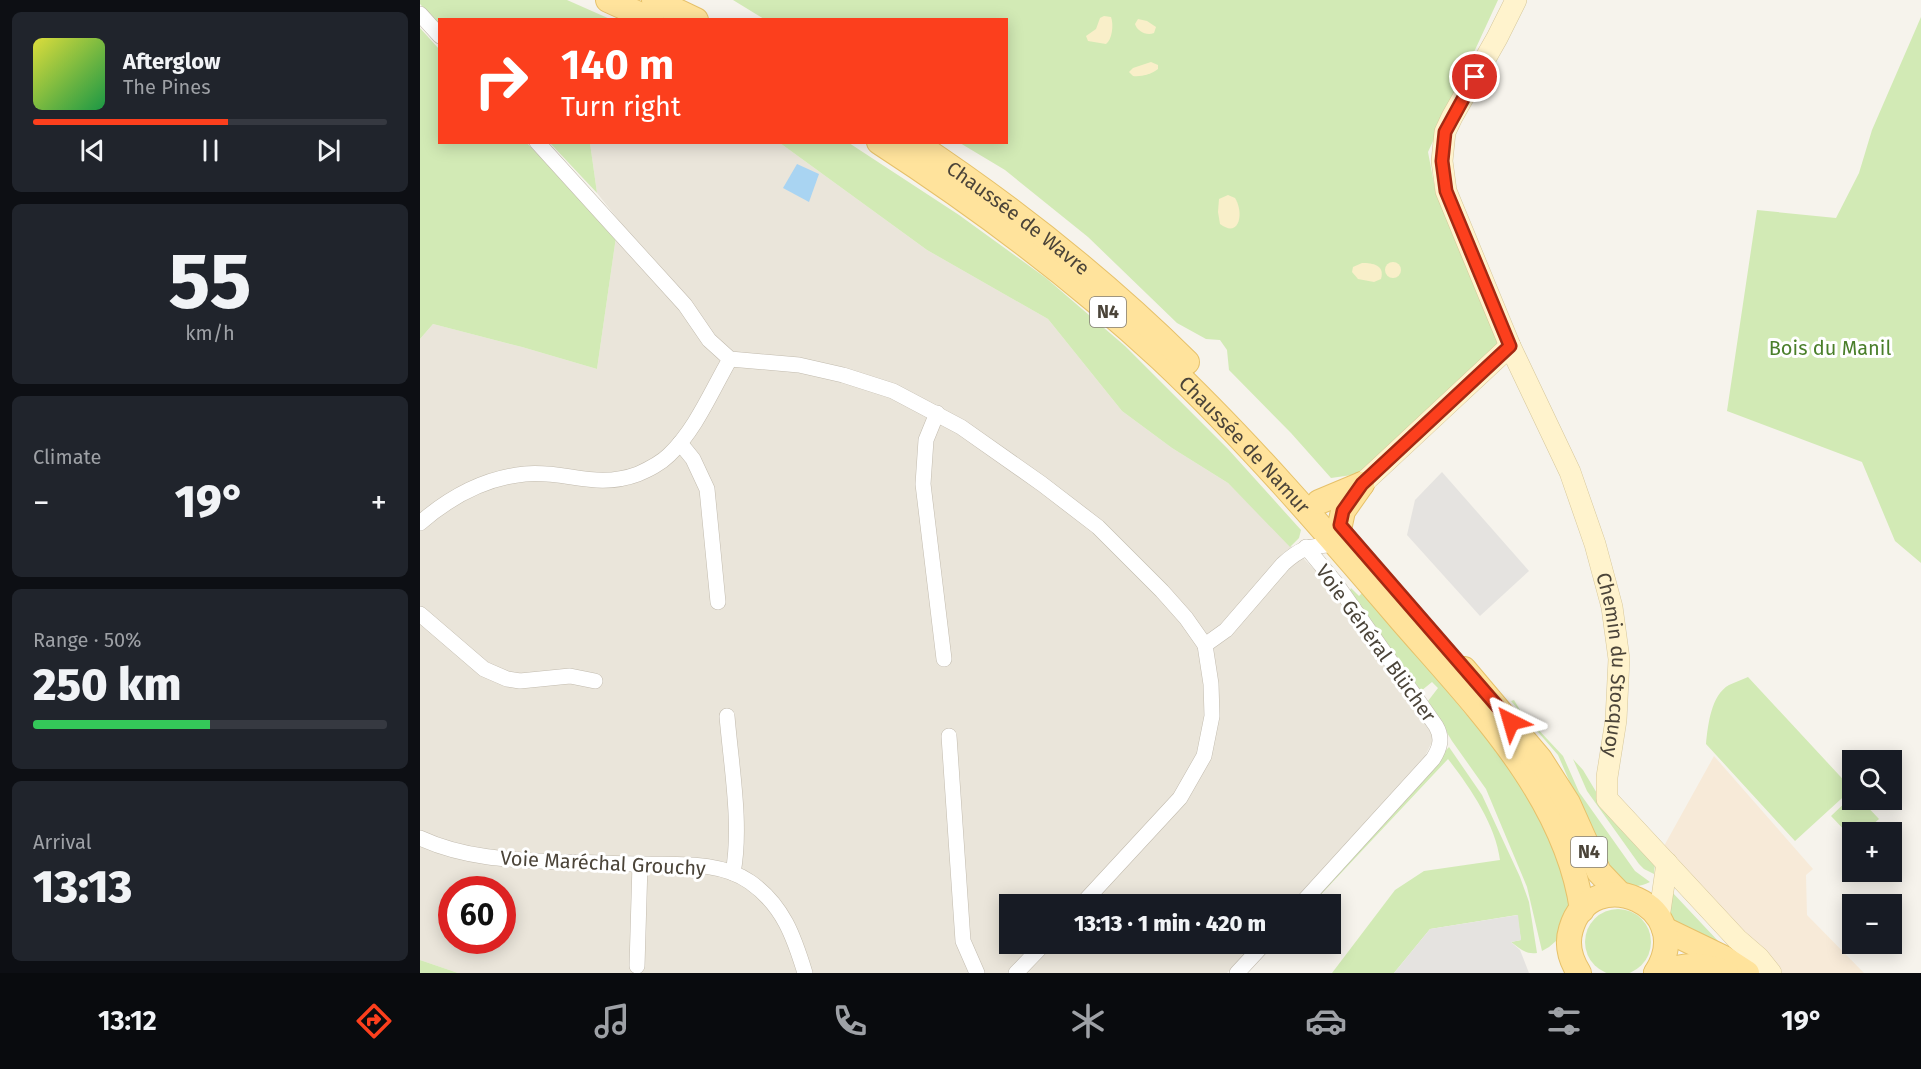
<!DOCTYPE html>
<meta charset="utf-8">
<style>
:root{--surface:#171b24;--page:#20242c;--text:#f1f3f6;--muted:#9ea1a6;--line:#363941;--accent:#fc3f1d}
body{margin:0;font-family:"Fira Sans",sans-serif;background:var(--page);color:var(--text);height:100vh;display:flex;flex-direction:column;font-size:22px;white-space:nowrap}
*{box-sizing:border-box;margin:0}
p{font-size:20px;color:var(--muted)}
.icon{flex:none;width:33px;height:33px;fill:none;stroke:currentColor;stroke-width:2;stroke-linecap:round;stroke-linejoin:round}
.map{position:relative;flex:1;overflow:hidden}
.details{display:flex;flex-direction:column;gap:12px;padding:12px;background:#0d0f14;width:420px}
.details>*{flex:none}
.guide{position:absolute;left:18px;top:18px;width:570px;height:126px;border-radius:0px;box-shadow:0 3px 15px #0003;background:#fc3f1d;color:#fff;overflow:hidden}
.controls{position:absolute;left:1422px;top:750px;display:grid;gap:12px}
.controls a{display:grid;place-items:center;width:60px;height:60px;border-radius:0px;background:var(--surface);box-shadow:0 3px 15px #0003;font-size:30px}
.speed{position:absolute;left:18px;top:876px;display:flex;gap:12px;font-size:30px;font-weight:700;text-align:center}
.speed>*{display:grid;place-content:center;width:78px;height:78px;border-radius:50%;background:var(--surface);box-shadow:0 3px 15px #0003;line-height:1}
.speed .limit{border:9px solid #d22;background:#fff;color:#111}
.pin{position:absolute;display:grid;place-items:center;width:51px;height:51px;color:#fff;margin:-26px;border:3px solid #fff;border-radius:50%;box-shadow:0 2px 6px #0007}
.me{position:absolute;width:66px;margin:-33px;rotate:320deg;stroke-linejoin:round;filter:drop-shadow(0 0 4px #0008)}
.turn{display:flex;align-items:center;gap:21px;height:126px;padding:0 24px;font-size:27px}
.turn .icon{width:78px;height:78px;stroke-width:2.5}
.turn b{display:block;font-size:42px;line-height:51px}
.big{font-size:45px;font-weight:800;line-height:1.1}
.details .card{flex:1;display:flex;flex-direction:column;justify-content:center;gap:9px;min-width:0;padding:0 21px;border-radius:9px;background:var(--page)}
.details .dial{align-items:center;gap:0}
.dial b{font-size:78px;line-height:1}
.song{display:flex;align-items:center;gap:18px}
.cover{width:72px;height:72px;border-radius:9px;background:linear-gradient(135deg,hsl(60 70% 55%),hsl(140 70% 35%))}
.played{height:6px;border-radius:3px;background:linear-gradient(90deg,var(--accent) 55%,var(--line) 55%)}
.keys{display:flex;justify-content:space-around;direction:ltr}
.heat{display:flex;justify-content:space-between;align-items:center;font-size:33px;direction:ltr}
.charge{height:9px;border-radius:4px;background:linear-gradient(90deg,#34c759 50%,var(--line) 0)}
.trip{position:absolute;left:579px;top:894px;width:342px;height:60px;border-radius:0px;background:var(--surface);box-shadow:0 3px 15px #0003;font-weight:800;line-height:60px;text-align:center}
.menu{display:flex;height:96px;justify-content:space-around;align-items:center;background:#090b0e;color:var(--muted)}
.menu .icon{width:42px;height:42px}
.menu .selected{color:var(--accent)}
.menu b{font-size:27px;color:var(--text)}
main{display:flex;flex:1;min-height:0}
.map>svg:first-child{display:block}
.residential{fill:#eae5da;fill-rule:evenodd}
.commercial{fill:#f7ead8}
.green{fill:#d2eab5}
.sand{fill:#f9efc9}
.parking{fill:#e5e3e0}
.water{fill:#a9d4f2}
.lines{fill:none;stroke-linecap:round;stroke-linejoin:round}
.street-casing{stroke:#c2bbae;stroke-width:16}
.secondary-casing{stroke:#d6c79b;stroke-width:22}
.primary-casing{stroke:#e6c16a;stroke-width:26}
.street{stroke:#fff;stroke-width:15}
.secondary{stroke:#fff3cd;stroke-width:21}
.primary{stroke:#ffe39c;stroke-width:24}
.route-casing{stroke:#a42913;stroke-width:15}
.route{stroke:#fc3f1d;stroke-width:10}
.labels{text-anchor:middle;stroke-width:6;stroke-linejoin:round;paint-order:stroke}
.shield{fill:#fff;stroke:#817c74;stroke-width:1.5}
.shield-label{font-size:18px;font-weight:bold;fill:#4b4439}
.street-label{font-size:20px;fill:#4b4439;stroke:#fff}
.park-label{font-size:20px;fill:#4a7f2a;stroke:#fff}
</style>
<main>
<section class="details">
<div class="card">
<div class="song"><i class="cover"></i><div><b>Afterglow</b><p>The Pines</p></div></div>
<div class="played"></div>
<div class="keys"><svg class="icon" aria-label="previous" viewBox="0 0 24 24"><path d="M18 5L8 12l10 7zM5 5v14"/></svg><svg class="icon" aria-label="pause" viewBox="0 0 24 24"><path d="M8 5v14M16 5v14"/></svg><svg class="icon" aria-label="next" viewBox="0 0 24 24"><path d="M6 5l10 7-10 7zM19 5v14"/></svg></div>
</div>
<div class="card dial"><b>55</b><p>km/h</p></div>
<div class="card"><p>Climate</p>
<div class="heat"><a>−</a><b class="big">19°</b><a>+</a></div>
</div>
<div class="card"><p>Range · 50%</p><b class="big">250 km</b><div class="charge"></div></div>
<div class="card"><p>Arrival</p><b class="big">13:13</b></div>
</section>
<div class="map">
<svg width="1501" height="973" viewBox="0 0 1501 973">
<rect width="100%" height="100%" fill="#f6f3ec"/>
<path class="residential" d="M170,143H360L507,250L628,319L702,411L752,448L808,483L896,571L924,606L1016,734L1003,760L870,904H590V944H834L807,973H38L0,960V339L13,324L102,347L177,369L196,237L204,227L177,193ZM32,890H82V940H32Z"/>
<polygon class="commercial" points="1294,756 1393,869 1386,875 1387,915 1444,973 1351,973 1244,846"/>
<g class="green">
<polygon points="0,0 147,0 190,19 20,20 19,24 0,4"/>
<polygon points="313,0 1078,0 1008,152 1015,189 1036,230 1080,339 1077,349 940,472 932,475 911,478 871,433 809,370 807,350 800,340 786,339 757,323 668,237 585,170 540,143 586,142 586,20 344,19"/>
<polygon points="1501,17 1501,563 1475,541 1442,462 1307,411 1337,210 1416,218 1439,173 1452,130"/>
<polygon points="0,28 19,49 20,142 107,143 196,237 177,369 102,347 13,324 0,339"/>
<polygon points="130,143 170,143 177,193"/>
<polygon points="360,143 429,143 539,215 626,278 705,346 808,449 881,530 879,538 870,547 808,483 752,448 702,411 628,319 507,250"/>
<polygon points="931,588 939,596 944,591 1094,772 1130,836 1146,881 1151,908 1136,941 1129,947 1122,951 1107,887 1066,789 1032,741 1008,701 1018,688 1012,682 1001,691 931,597 929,592"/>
<path d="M1328,677L1432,789L1375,841L1286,744C1288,725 1291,695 1309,685C1315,682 1322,680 1328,677Z"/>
<path d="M1094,700L1100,710L1143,756L1159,792L1215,871L1230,882C1211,892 1200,882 1187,868L1138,755L1091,701Z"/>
<path d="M1029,747L1062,795L1100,877L1109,902L1117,953C1106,955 1099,948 1091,942L1101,940L1097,915L1010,929L974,973H912L975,890L1004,871L1080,860C1076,825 1049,786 1028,759L892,904H887Z"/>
<polygon points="1153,759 1163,770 1178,795 1235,863 1234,874 1224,869 1219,864 1167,791"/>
<polygon points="1432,796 1432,800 1441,800 1459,819 1444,832 1432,832 1432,838 1411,816"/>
<polygon points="1251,891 1299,942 1317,954 1256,927 1248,916"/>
<circle cx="1198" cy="942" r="33"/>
<polygon points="0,960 38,973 0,973"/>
</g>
<g class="sand">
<path d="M684,16L691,17C694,25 692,40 686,44L668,41L666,36L676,29L680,18Z"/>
<path d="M718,19L727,21L736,27L734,33C726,36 717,31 715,24Z"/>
<path d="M731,62L738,65V69C732,74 721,77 713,76L709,72L713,68Z"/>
<path d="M808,195L815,198C824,212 820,239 800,224L798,212L799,199Z"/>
<circle cx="973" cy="270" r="8"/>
<path d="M942,263C953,263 965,265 961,279L954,282L938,279L932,272L933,267Z"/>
</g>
<g class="parking">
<polygon points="1022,472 1109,571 1060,616 987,535 995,500"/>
<polygon points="1098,915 1101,940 1091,942 1100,950 1109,973 974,973 1010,929"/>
</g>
<polygon class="water" points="377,164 399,174 389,202 363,188"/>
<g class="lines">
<g class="street-casing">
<g id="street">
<polyline points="0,14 20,36"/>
<polyline points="117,142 265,305 289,340 310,359 379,365 423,375 473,391 541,427 622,484 678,527 742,591 766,618 785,645"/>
<polyline points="517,413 506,440 503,484 524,659"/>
<polyline points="260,443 273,459 287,489 298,602"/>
<path d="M0,523C30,497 64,478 105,474C146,470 175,490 218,474C229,469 240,464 249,455C276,429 291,392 310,359"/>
<polyline points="0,614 64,669 87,679 100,681 150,676 175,681"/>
<path d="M307,716C311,765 322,825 313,873"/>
<polyline points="529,736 543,941 557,973"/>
<path d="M0,838C43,858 90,860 138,862C166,862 195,864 224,864C259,865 300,861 330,882C363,905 374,937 385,973"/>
<path d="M662,904L760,798L784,756L792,716L791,684L785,645L806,630L863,564C883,546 889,547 915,544"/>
<path d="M881,904L1013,759C1020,748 1023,738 1016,726L915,582L886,547"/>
<polyline points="217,966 220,864"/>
<polyline points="596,973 624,944"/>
<polyline points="817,973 844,944"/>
</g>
</g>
<g class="secondary-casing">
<g id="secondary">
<path id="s1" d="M1096,0L1077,38L1032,117L1025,132L1022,161L1026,191L1090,346L1150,472L1175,544L1192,607L1199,659L1196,720L1187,777V799L1317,939L1339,958L1351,973"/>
<polyline points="942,484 1090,346"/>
<polyline points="1239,918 1247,863"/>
</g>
</g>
<g class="primary-casing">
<g id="primary">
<polyline points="188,0 232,20"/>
<polyline points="234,0 276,20"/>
<path id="s2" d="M459,142C559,207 654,278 741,359C827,440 905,531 982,621C1054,704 1146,796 1162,910"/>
<path id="s3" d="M494,142C592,207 684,280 767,362"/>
<polyline points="899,502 942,484"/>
<polyline points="920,525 923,511 942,484"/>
<polyline points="1044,669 1120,759 1148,803 1179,872 1200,894"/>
<polyline points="1244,929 1304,958 1327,973"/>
<path d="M1159,973C1150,959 1146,945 1151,929C1171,860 1279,905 1236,973"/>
<path d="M1236,973C1263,965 1279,962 1306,973"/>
</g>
</g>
<use href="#street" class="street"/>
<use href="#secondary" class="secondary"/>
<use href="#primary" class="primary"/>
</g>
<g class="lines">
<g class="route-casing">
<polyline id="route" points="1055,77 1025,132 1022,161 1026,191 1090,346 942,484 923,511 920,525 1091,722"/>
</g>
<use href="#route" class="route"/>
</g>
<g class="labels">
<g class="shield">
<rect x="670" y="297" width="36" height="30" rx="4.5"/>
<rect x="1151" y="837" width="36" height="30" rx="4.5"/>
</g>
<g class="shield-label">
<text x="688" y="318">N4</text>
<text x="1169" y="858">N4</text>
</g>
<g class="street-label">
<text dy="7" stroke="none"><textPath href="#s3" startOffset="129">Chaussée de Wavre</textPath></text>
<text dy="7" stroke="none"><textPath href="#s2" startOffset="476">Chaussée de Namur</textPath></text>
<text transform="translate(956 643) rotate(54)" y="7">Voie Général Blücher</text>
<text dy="7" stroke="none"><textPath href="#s1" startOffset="716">Chemin du Stocquoy</textPath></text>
<text transform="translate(183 863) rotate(3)" y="7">Voie Maréchal Grouchy</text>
</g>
<g class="park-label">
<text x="1410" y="355">Bois du Manil</text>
</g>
</g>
</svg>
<div class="controls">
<a><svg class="icon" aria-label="search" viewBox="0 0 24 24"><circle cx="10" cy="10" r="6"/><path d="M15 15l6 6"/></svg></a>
<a>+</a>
<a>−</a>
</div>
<div class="speed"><div class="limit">60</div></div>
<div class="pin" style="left:1055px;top:77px;background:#d93025"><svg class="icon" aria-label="arrive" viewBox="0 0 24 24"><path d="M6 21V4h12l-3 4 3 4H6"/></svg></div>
<svg class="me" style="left:1091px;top:722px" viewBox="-20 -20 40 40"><path d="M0-17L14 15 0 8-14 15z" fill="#fc3f1d" stroke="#fff" stroke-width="4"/></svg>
<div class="trip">13:13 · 1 min · 420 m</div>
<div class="guide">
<div class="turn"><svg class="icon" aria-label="right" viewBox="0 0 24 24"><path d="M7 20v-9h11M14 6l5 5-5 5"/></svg><div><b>140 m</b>Turn right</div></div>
</div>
</div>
</main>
<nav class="menu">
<b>13:12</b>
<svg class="icon selected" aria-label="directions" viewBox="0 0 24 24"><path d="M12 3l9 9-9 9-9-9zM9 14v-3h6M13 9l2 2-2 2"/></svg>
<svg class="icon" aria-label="music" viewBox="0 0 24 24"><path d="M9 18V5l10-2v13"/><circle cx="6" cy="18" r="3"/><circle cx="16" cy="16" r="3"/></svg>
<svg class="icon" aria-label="phone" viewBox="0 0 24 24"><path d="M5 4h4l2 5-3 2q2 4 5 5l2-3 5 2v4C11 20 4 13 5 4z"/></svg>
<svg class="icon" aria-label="climate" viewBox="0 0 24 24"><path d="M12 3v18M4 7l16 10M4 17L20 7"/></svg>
<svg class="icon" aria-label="car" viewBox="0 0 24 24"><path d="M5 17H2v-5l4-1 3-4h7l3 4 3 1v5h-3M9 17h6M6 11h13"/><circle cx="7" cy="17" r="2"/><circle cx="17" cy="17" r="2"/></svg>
<svg class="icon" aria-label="filters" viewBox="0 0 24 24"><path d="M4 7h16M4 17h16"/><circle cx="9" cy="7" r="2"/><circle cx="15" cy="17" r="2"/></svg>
<b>19°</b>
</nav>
